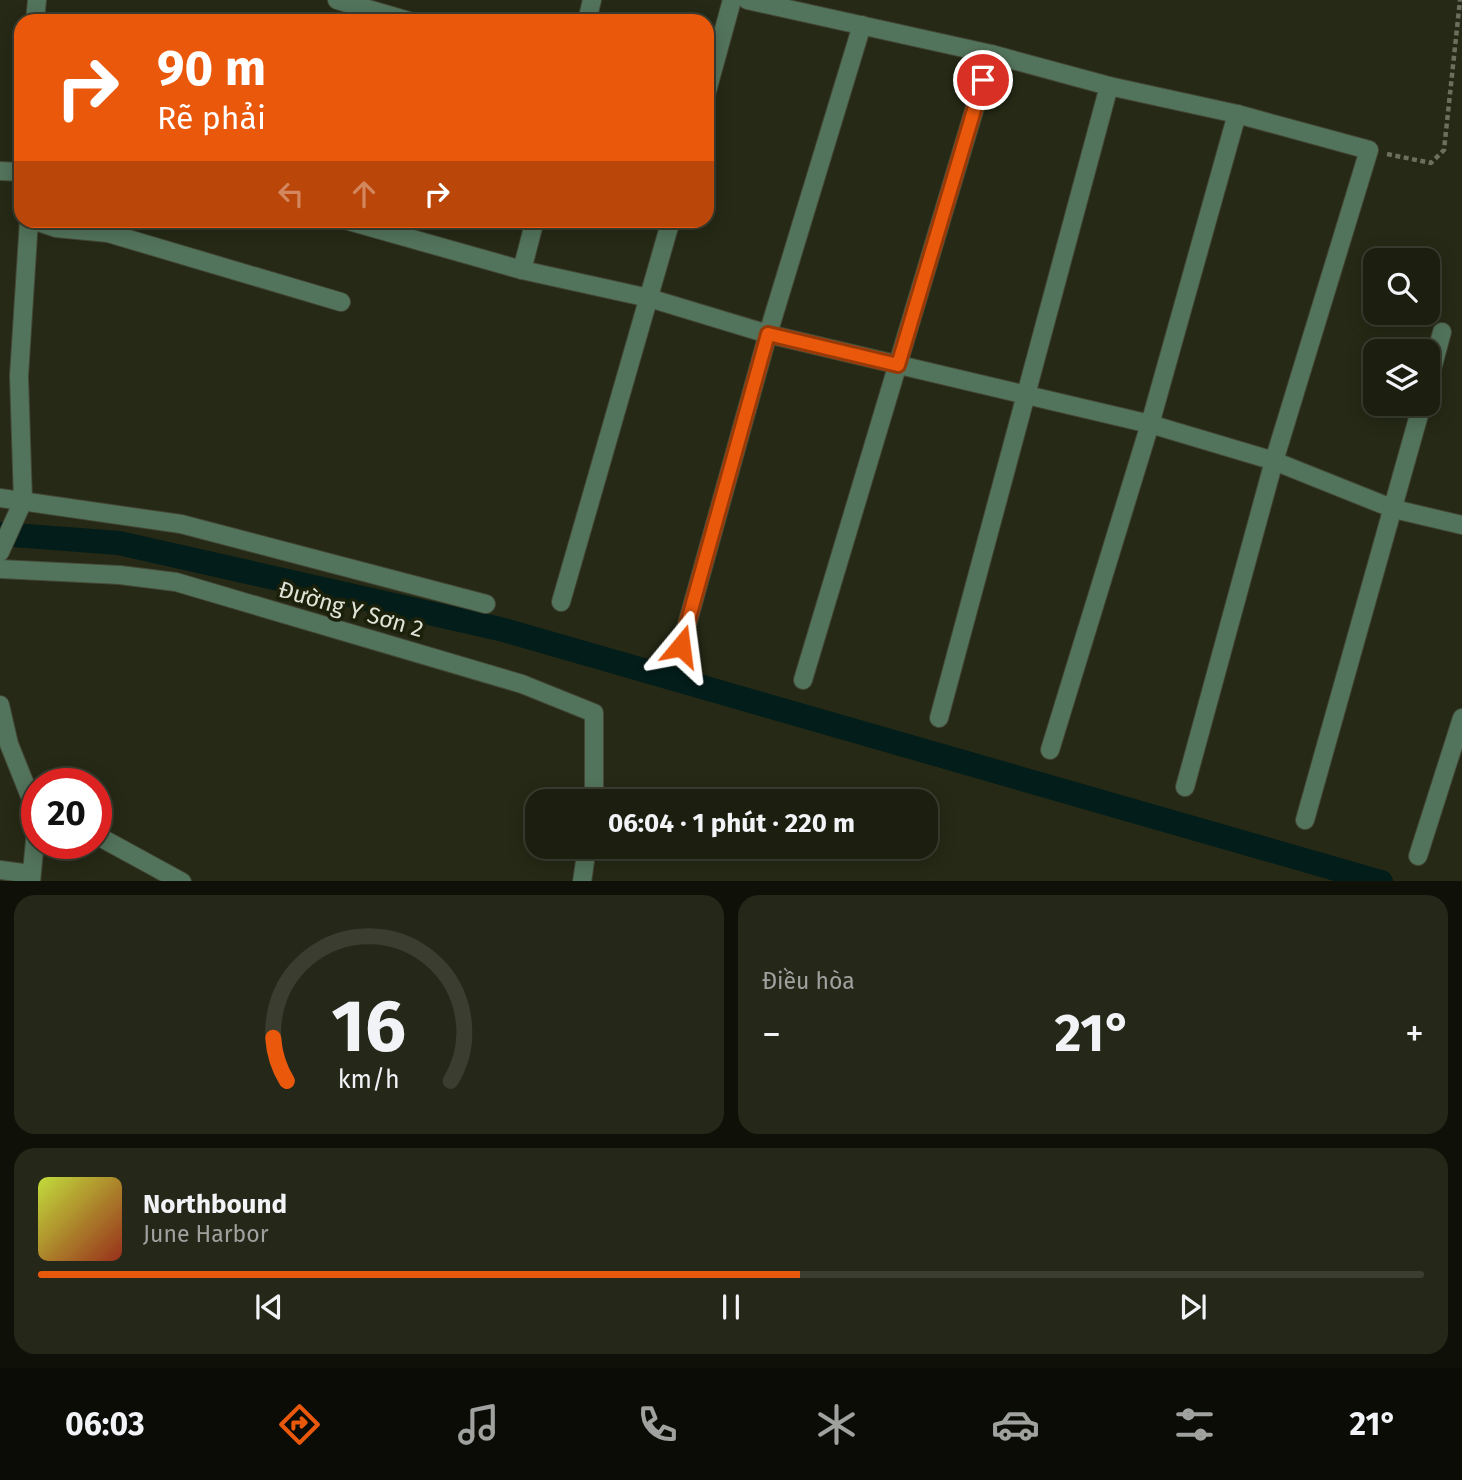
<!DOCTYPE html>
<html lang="vi">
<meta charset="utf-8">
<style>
:root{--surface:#1c1f10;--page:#252719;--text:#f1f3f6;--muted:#a0a29f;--line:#3a3d30;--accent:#ea580c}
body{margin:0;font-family:"Fira Sans",sans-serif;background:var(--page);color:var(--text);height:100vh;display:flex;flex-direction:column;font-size:26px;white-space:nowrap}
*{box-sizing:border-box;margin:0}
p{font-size:23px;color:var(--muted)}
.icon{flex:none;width:38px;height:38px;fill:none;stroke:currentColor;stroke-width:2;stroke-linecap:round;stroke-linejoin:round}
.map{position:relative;height:881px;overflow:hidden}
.side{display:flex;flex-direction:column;gap:14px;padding:14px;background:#0f1109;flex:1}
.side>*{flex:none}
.banner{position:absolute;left:14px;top:14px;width:700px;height:214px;border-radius:21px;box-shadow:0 4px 18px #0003,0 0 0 2px var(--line);background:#ea580c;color:#fff;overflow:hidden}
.controls{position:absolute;left:1363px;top:248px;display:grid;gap:14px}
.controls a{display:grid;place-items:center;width:77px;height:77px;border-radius:14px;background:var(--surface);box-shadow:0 4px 18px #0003,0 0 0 2px var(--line);font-size:35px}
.speed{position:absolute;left:21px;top:768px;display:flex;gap:14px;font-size:35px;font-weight:700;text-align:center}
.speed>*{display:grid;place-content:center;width:91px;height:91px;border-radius:50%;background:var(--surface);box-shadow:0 4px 18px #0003,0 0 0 2px var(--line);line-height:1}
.speed .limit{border:10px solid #d22;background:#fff;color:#111}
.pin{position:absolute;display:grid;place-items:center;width:60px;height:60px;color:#fff;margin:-30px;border:4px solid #fff;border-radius:50%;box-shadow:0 2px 7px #0007}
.me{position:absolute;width:77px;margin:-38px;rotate:16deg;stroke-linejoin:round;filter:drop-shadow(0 0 5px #0008)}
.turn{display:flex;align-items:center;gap:24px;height:147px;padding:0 28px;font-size:32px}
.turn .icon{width:91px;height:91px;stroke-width:2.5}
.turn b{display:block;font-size:49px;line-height:60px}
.lanes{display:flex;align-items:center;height:66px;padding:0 28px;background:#0003;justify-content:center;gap:35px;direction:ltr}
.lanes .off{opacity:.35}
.big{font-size:52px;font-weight:700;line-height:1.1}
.side .tile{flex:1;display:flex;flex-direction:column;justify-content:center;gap:10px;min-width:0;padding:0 24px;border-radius:21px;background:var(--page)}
.side .dial{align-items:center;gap:0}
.dial svg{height:182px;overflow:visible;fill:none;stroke:var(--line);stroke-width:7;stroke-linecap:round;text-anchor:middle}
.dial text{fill:var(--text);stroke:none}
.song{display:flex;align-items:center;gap:21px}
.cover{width:84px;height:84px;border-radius:10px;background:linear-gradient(135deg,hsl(70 70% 55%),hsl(10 70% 35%))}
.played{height:7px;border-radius:4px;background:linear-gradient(90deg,var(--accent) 55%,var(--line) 55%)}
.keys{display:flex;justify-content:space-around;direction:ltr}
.heat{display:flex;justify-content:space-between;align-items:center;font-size:38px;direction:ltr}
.side .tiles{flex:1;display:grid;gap:14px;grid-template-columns:1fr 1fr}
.tile:last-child{grid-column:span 2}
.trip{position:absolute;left:525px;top:789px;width:413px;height:70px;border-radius:21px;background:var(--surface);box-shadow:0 4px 18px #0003,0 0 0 2px var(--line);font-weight:700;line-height:70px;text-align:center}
.menu{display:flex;height:112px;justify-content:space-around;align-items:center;background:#0b0c06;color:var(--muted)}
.menu .icon{width:49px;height:49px}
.menu .selected{color:var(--accent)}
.menu b{font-size:32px;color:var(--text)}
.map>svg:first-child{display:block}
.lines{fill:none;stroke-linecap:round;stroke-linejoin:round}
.canal{stroke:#021d1a;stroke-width:24}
.minor-casing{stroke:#434734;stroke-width:20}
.path{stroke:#6b6f5e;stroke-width:4.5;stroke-dasharray:5 3.5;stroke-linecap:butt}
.minor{stroke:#53745c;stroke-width:18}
.route-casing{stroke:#983908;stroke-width:18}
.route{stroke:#ea580c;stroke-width:12}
.labels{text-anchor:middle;stroke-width:7;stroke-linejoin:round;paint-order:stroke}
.street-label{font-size:23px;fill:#e0e4d7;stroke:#1b200b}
</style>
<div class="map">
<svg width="1462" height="882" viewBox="0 0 1462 882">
<rect width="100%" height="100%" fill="#252915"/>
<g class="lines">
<polyline class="canal" points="0,534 119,543 500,629 1381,882"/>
<g class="minor-casing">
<g id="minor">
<polyline points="337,0 409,21"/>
<polyline points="747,0 991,54 1109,86 1237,114 1369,150 1274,461 1185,787"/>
<polyline points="35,21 37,0"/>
<polyline points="587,21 592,0"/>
<polyline points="707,91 732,0"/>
<polyline points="0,171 21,172"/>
<polyline points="32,220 56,228 108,233 341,302"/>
<polyline points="345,220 522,270 649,298 768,334 1150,424 1274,461 1394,509 1462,525"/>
<polyline points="522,270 535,220"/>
<polyline points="1428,384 1442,332"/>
<polyline points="0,498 181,524 486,604"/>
<polyline points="0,552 23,501 19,376 29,220"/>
<polyline points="0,569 120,575 176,582 522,684 594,713 594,802"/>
<polyline points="561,602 671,220"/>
<polyline points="681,646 768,334 862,25"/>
<polyline points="803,680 991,54"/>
<polyline points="0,705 9,744 37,814"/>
<polyline points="939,718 1109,86"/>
<polyline points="1050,750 1150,424 1237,114"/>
<polyline points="1305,820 1422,404"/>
<polyline points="96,835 182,882"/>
<polyline points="1418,856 1462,718"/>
<polyline points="0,870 31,874"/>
<polyline points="31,882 37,820"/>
<polyline points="582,882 587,847"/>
</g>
</g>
<polyline class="path" points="1387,154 1431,163 1444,150 1460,0"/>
<use href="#minor" class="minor"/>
</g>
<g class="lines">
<g class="route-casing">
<polyline id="route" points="681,646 768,334 898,365 983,80"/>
</g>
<use href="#route" class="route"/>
</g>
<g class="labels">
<g class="street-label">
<text transform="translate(351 609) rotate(16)" y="8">Đường Y Sơn 2</text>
</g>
</g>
</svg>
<div class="controls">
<a><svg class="icon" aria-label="search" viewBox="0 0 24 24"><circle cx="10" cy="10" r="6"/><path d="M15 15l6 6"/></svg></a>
<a><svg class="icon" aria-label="layers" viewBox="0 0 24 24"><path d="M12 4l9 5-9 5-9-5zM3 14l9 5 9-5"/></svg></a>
</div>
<div class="speed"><div class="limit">20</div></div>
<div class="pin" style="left:983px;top:80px;background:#d93025"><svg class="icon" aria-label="arrive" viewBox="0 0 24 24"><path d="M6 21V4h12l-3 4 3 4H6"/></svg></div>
<svg class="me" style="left:681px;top:646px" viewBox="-20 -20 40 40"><path d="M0-17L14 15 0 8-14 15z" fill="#ea580c" stroke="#fff" stroke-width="4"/></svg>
<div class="trip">06:04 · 1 phút · 220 m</div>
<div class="banner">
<div class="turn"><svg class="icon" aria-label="right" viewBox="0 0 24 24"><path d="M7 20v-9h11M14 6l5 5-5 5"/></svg><div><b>90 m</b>Rẽ phải</div></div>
<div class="lanes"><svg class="icon off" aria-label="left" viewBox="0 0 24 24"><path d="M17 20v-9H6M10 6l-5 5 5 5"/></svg><svg class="icon off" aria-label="ahead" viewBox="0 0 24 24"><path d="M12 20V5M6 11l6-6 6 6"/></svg><svg class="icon" aria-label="right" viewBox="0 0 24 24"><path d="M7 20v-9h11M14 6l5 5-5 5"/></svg></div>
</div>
</div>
<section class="side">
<div class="tiles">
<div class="tile dial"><svg viewBox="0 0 100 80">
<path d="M14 69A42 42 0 1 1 86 69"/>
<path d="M14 69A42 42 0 0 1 8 50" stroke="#ea580c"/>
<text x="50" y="56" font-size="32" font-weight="700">16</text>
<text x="50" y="72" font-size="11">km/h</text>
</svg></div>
<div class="tile"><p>Điều hòa</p>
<div class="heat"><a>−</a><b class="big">21°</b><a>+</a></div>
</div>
<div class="tile">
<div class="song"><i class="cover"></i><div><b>Northbound</b><p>June Harbor</p></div></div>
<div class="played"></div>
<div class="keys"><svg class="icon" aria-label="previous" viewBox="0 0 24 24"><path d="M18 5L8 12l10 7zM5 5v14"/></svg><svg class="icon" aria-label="pause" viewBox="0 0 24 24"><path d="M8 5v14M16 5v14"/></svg><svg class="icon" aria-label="next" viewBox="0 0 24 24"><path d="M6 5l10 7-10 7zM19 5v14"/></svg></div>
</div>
</div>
</section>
<nav class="menu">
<b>06:03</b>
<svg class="icon selected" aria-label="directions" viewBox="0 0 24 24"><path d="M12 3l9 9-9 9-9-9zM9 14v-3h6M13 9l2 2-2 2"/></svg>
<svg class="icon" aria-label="music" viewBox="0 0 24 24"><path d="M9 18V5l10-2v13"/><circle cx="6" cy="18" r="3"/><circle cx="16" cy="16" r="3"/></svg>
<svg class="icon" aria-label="phone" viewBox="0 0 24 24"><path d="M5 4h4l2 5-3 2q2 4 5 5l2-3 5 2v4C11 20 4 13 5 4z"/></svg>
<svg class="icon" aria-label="climate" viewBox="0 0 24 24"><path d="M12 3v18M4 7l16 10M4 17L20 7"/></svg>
<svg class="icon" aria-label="car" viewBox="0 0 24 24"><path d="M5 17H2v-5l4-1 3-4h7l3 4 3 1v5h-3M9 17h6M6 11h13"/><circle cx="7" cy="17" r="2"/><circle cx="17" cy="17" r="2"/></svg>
<svg class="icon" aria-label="filters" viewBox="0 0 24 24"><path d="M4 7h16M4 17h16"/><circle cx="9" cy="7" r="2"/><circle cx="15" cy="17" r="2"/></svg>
<b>21°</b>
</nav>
